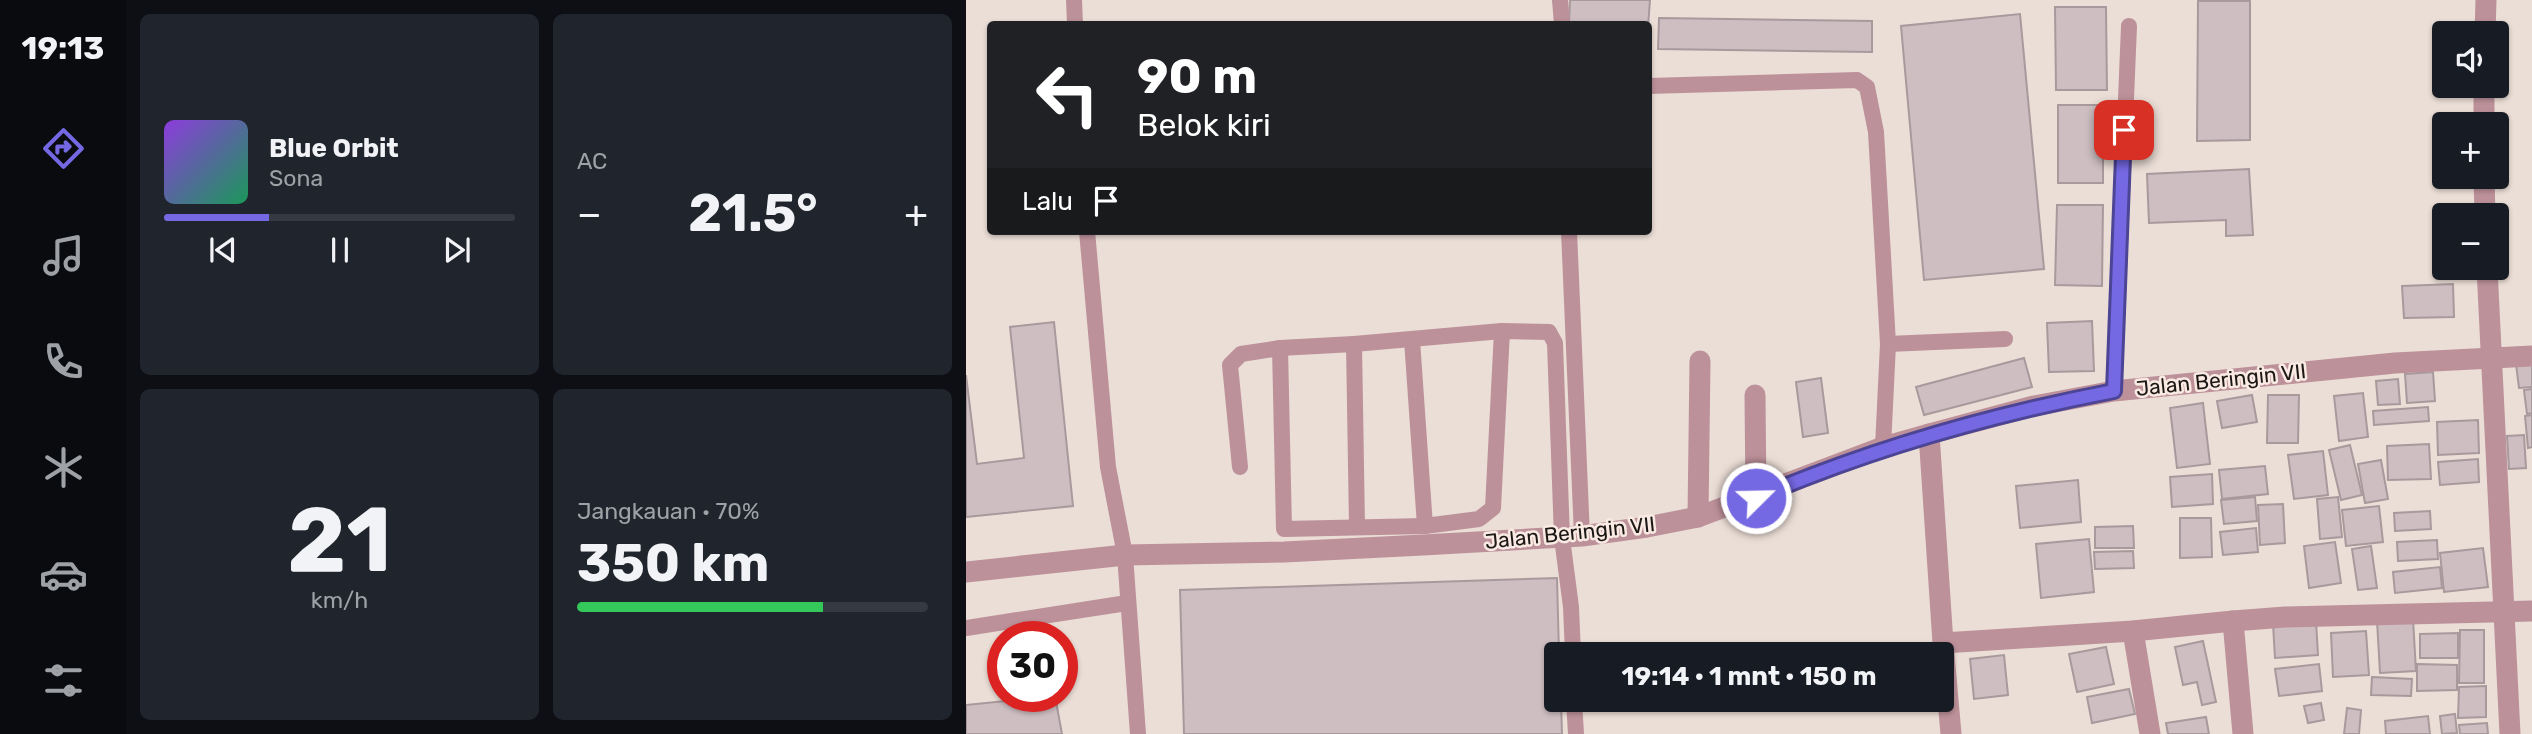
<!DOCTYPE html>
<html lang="id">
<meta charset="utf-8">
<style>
:root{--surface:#171b24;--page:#20242c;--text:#f1f3f6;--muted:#9ea1a6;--line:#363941;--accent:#7568e3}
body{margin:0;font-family:Rubik,sans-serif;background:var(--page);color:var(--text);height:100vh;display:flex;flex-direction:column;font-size:26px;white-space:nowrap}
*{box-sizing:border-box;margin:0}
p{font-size:23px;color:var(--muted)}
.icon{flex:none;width:38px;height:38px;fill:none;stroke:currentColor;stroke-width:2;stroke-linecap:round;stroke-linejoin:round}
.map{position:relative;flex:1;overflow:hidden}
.side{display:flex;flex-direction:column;gap:14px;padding:14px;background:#0d0f14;width:840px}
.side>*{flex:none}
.banner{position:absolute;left:21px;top:21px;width:665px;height:214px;border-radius:7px;box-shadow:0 2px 5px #0004;background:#202124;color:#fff;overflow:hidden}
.tools{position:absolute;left:1466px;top:21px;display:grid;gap:14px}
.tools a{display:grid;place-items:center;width:77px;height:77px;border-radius:7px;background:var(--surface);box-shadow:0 2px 5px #0004;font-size:35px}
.speed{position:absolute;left:21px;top:621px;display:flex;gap:14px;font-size:35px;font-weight:700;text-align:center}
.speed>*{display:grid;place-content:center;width:91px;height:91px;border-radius:50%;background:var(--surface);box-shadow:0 2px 5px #0004;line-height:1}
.speed .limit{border:10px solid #d22;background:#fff;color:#111}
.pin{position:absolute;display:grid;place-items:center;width:60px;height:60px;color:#fff;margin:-30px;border-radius:14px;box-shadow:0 4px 10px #0006}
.me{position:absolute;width:77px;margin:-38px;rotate:67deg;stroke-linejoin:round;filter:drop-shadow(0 0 5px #0008)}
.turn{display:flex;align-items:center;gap:24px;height:147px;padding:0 35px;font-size:32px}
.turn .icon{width:91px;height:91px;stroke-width:2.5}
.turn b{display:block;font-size:49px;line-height:60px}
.then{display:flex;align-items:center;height:66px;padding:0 35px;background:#0003;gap:14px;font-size:26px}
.big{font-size:52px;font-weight:700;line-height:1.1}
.side .widget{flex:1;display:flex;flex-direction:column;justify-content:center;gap:10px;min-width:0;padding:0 24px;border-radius:10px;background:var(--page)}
.side .dial{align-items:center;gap:0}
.dial b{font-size:91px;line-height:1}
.song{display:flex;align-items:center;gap:21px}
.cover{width:84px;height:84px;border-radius:10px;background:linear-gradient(135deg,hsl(270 70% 55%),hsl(150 70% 35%))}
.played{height:7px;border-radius:4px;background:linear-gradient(90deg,var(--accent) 30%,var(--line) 30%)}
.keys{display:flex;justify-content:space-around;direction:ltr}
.heat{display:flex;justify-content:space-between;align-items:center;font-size:38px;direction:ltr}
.charge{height:10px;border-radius:5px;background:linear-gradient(90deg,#34c759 70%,var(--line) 0)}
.side .tiles{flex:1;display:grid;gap:14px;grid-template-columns:repeat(2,1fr)}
.trip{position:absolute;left:578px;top:642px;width:410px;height:70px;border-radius:7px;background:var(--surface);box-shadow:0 2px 5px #0004;font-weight:700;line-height:70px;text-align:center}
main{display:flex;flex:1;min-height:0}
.menu{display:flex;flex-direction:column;width:126px;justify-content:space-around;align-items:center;background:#090b0e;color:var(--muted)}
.menu .icon{width:49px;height:49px}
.menu .on{color:var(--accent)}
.menu b{font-size:32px;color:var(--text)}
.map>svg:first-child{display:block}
.building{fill:#cebec2;stroke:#a8999d;stroke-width:2}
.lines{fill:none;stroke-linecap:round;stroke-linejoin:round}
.lane{stroke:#bd919a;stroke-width:16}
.street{stroke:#bd919a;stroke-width:21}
.route-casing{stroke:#4c4494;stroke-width:18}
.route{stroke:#7568e3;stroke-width:12}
.labels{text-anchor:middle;stroke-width:5;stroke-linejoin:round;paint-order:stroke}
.street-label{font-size:21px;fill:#1d1815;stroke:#f9ebe3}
</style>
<main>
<nav class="menu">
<b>19:13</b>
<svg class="icon on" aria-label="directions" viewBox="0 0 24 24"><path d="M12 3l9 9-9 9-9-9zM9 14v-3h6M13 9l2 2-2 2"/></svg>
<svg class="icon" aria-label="music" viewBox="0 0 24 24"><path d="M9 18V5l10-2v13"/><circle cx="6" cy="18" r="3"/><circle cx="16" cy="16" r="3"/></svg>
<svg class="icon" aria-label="phone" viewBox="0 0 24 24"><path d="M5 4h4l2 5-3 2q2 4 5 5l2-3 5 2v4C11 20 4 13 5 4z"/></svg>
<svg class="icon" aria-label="climate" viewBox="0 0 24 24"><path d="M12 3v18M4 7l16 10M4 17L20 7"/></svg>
<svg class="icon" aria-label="car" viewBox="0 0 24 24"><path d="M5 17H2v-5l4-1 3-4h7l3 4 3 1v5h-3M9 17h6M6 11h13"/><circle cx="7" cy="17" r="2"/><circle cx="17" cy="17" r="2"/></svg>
<svg class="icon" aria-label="filters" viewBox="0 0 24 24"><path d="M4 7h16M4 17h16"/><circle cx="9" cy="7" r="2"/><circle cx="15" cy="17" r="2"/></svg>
</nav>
<section class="side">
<div class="tiles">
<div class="widget">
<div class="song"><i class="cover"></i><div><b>Blue Orbit</b><p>Sona</p></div></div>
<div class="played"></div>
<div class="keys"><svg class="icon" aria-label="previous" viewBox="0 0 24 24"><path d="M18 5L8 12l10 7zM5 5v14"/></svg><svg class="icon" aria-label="pause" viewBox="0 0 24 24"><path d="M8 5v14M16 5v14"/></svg><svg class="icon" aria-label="next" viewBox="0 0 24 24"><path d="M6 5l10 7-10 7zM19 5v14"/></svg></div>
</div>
<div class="widget"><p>AC</p>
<div class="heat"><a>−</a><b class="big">21.5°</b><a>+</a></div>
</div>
<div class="widget dial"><b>21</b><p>km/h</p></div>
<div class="widget"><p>Jangkauan · 70%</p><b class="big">350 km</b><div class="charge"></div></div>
</div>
</section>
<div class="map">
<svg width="1566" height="734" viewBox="0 0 1566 734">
<rect width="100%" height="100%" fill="#ebded6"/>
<g class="building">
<polygon points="604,0 684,0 682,27 603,24"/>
<polygon points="1232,1 1284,1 1284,140 1231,141"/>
<polygon points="1089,7 1140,7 1141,90 1090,90"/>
<polygon points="1054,14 1078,269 958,280 935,26"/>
<polygon points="693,18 906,21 906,52 692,49"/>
<rect x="1092" y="105" width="45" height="78"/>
<polygon points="1283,169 1287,235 1260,236 1260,220 1183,223 1181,174"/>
<polygon points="1091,205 1137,205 1136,286 1089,285"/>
<polygon points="1487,284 1488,317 1438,318 1436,286"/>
<polygon points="1126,321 1128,371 1083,372 1081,323"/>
<polygon points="88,322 107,506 0,517 0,375 11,464 58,458 44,327"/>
<polygon points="1058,358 1066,387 958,415 950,387"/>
<polygon points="1566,362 1566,387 1553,388 1550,364"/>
<polygon points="1467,372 1469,401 1441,403 1439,374"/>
<polygon points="855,378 862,433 837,437 830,382"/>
<polygon points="1432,379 1434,404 1412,405 1410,381"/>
<polygon points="1566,389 1566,413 1561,414 1558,390"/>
<polygon points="1397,393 1402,437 1373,441 1368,396"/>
<polygon points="1286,395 1291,422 1256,428 1251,401"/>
<polygon points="1302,395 1333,395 1332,443 1301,443"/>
<polygon points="1237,403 1244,464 1211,468 1204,408"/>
<polygon points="1462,407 1463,421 1408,425 1407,411"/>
<polygon points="1566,415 1566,447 1562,448 1559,416"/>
<polygon points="1512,420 1513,453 1472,455 1471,422"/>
<polygon points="1558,435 1560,468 1543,469 1541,436"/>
<polygon points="1463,444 1465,479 1422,480 1421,446"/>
<polygon points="1384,445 1396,495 1375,500 1363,450"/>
<polygon points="1357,451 1362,495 1328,499 1322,455"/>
<polygon points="1512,459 1513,482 1474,485 1472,462"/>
<polygon points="1415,460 1422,499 1399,503 1392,464"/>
<polygon points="1299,466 1302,494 1256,499 1253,470"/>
<polygon points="1246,474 1247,504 1206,507 1204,477"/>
<polygon points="1112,480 1115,522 1054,528 1050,486"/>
<polygon points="1289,497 1291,521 1258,524 1255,500"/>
<polygon points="1372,497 1376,537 1354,539 1351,499"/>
<polygon points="1317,504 1319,543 1294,545 1292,505"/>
<polygon points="1413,506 1417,542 1380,546 1376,510"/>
<polygon points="1464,511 1465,529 1429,531 1428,513"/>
<polygon points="1214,518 1245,518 1246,557 1214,558"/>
<polygon points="1167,526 1168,548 1129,548 1129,527"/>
<polygon points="1290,528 1292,552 1257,555 1254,532"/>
<polygon points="1123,539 1128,592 1075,598 1070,544"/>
<polygon points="1471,540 1472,559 1432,561 1431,542"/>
<polygon points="1369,542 1375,583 1343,588 1338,546"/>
<polygon points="1405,546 1411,588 1392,590 1386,549"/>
<polygon points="1517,548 1522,587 1478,592 1474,553"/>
<polygon points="1167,551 1168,568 1129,569 1128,552"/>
<polygon points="1474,567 1476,588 1429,593 1427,572"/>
<polygon points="591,578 593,654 590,654 590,700 595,700 596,734 218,734 214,590"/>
<polygon points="1447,619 1450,671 1414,673 1411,621"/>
<polygon points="1350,621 1352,655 1309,658 1307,624"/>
<polygon points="1494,630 1518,630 1518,683 1493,683"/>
<polygon points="1400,631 1403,675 1367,677 1365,633"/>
<polygon points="1492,633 1492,658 1454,658 1454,634"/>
<polygon points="1237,641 1250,702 1236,705 1231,682 1217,685 1209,647"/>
<polygon points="1140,647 1148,684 1111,692 1103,654"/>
<polygon points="1038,655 1042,695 1008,699 1004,659"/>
<polygon points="1353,664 1356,691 1313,696 1309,669"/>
<polygon points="1451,664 1491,665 1491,690 1451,691"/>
<polygon points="1406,677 1446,679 1445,696 1405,695"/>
<polygon points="1520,686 1520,717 1492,718 1493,687"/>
<polygon points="1163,689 1169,714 1126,723 1121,697"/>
<polygon points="89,696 96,734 0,734 0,705"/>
<polygon points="1355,703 1358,720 1342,723 1338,706"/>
<polygon points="1381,708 1395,710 1393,734 1378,734"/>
<polygon points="1489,714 1491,733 1476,734 1474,716"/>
<polygon points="1462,716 1464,734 1420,734 1419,721"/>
<polygon points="1240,717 1243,734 1202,734 1200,723"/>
<polygon points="1521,723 1522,734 1494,734 1493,725"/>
</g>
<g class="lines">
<g class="lane">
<polyline points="108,0 109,24"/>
<polyline points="594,0 596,24"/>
<polyline points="682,86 891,80 901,87 910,132 922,344 917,447"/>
<polyline points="121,231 142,467 159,555 172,734"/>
<polyline points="603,231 616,536"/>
<polyline points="446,340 459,526 513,519 527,508 536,331"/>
<polyline points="922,344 1039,339"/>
<polyline points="314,348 388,344"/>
<polyline points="1148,391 1163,26"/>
<polyline points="274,467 264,365 275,354 314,348 318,529 459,526"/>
<polyline points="391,526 388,344 536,331 583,332 589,343 596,538 605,607 607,654"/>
<polyline points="0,628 161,603"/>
<polyline points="608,700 610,734"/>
</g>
<g class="street">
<polyline points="1519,33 1520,0"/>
<polyline points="1518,124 1518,86"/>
<polyline points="1518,177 1519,215"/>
<polyline points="1521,268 1544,734"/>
<polyline points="789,395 790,498"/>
<polyline points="963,434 977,643 1167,631 1267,621"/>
<polyline points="732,517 734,361"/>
<polyline points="0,572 159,555 318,552 457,545 616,536 681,527 732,517 917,447 963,434 1068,406 1148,391 1429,363 1566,356"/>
<polyline points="1167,631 1184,734"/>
<polyline points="977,643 985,734"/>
<polyline points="1277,734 1267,621 1319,617 1566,611"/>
</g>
</g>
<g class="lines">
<g class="route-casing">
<path id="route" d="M790,498C907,448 1023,415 1148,391L1158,130"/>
</g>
<use href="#route" class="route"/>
</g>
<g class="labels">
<g class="street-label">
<text transform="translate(1255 380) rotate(-6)" y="7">Jalan Beringin VII</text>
<text transform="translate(604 533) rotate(-6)" y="7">Jalan Beringin VII</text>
</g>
</g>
</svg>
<div class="tools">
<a><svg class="icon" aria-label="sound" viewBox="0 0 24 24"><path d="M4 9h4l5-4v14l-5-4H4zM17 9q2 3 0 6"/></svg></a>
<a>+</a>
<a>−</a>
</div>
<div class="speed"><div class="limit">30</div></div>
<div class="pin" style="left:1158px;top:130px;background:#d93025"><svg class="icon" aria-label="arrive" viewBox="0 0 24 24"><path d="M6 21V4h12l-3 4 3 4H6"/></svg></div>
<svg class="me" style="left:790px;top:498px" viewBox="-20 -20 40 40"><circle r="17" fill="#7568e3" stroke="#fff" stroke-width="3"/><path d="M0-11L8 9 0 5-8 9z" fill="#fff"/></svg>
<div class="trip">19:14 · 1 mnt · 150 m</div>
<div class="banner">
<div class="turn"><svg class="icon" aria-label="left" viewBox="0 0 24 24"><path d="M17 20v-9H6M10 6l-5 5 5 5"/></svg><div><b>90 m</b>Belok kiri</div></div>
<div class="then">Lalu<svg class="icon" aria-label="arrive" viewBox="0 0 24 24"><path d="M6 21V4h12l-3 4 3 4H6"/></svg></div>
</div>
</div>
</main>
